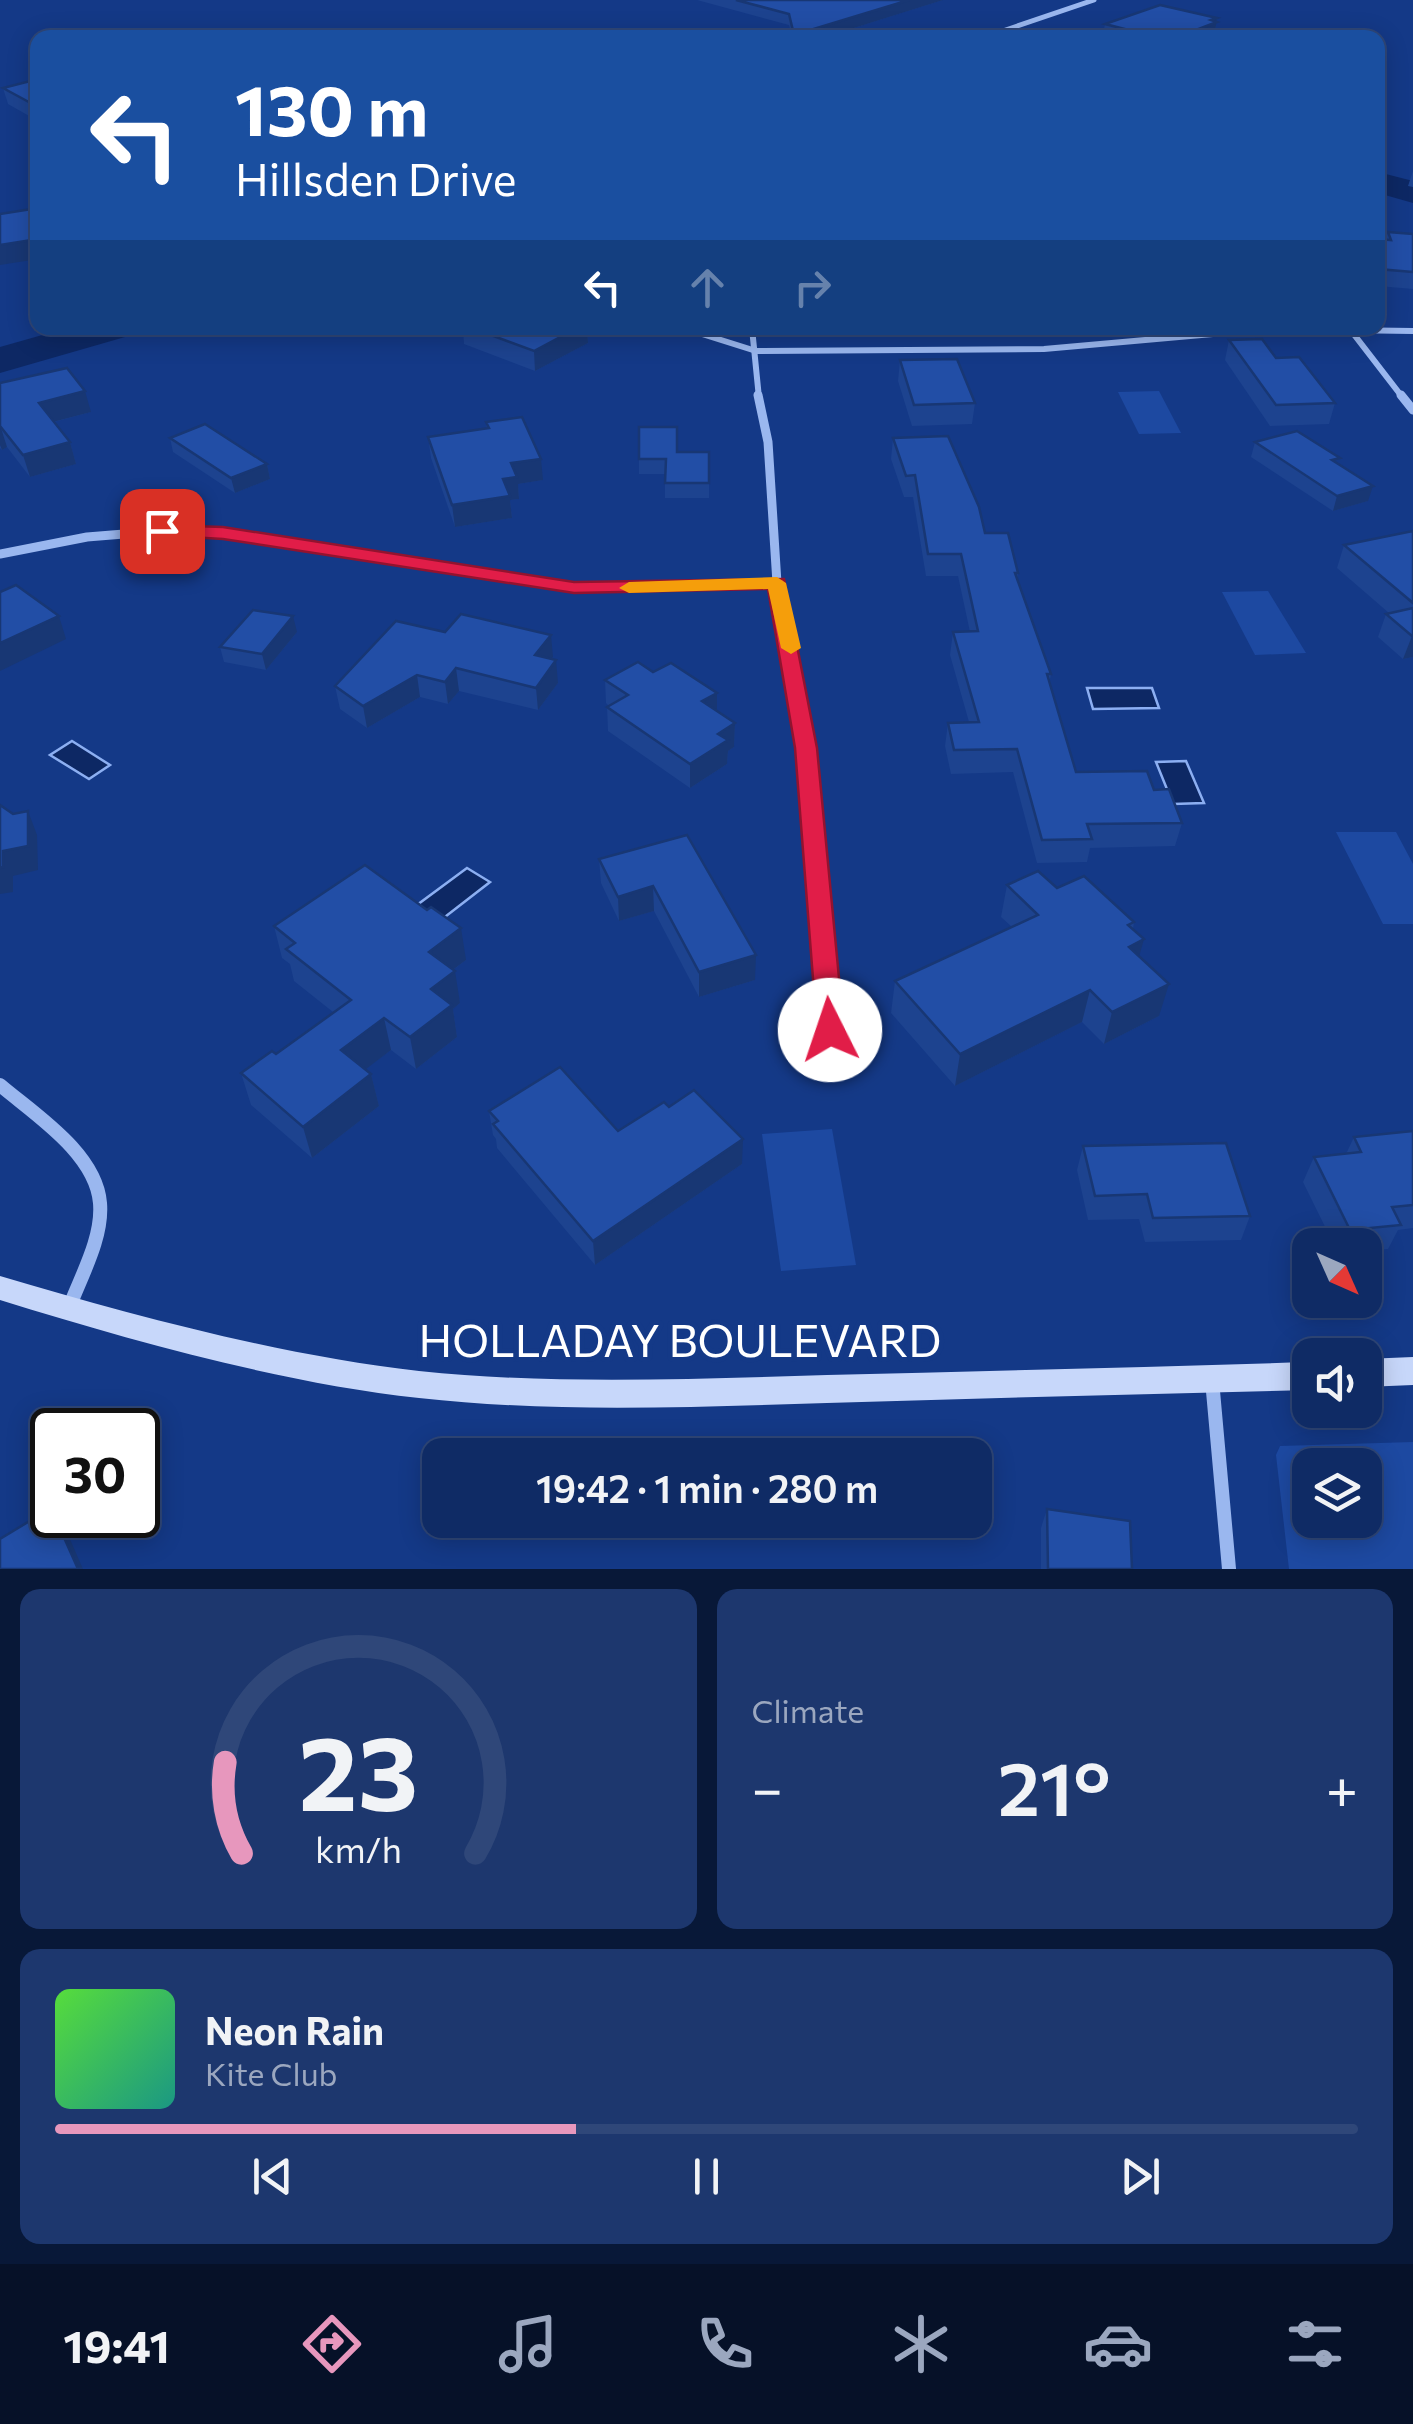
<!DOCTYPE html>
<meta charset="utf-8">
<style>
:root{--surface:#0f2b65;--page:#1d376e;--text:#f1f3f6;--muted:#9ba7bf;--line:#2f4779;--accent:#e797bd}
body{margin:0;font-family:Commissioner,sans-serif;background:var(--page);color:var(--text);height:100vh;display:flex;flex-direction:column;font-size:38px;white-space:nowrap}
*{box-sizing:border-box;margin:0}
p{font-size:32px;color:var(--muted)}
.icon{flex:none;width:55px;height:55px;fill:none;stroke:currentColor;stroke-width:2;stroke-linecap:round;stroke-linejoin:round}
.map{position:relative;height:1569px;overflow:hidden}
.side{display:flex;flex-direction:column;gap:20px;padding:20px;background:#081838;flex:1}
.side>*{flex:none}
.hud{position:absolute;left:30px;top:30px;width:1355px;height:305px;border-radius:20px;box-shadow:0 5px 25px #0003,0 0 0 2px var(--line);background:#1a4fa0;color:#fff;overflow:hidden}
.needle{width:65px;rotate:135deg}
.fabs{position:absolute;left:1292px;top:1228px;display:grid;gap:20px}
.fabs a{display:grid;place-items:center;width:90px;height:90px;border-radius:20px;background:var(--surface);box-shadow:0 5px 25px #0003,0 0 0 2px var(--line);font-size:50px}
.speed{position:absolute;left:30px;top:1408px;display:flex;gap:20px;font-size:50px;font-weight:700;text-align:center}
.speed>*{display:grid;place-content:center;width:130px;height:130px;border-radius:50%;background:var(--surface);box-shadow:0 5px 25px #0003,0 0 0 2px var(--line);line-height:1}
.speed .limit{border:5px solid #111;border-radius:15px;background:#fff;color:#111}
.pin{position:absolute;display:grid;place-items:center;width:85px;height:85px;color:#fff;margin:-42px;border-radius:20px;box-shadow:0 5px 15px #0006}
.me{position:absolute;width:110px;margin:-55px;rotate:356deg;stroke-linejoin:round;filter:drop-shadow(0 0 8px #0008)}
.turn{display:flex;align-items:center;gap:35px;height:210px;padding:0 40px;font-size:45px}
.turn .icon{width:130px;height:130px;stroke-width:2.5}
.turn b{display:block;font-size:70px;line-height:85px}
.lanes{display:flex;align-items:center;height:95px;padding:0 40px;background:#0003;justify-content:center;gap:50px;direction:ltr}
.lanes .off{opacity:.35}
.big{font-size:75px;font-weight:600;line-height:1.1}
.side .card{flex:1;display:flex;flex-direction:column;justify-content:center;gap:15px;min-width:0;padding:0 35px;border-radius:20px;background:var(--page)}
.side .dial{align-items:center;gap:0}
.dial svg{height:260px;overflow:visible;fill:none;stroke:var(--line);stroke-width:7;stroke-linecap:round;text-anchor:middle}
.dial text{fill:var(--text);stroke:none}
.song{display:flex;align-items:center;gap:30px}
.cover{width:120px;height:120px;border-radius:15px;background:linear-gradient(135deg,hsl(110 70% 55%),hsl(170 70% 35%))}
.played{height:10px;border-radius:5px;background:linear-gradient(90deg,var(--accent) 40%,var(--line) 40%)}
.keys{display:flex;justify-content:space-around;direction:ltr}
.heat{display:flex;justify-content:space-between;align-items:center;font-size:55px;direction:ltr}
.side .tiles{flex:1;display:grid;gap:20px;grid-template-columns:1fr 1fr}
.card:last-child{grid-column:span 2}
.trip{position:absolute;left:422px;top:1438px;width:570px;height:100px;border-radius:20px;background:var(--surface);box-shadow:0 5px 25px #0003,0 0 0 2px var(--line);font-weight:600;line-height:100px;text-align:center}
.tabs{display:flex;height:160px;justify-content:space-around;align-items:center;background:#061128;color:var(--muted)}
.tabs .icon{width:70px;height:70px}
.tabs .on{color:var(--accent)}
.tabs b{font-size:45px;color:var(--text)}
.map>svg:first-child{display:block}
.green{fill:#1d49a1;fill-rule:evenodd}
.water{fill:#0d2864;stroke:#8caff2;stroke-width:2.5}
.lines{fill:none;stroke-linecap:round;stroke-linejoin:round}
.river{fill:#0d2864;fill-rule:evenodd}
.minor-far4{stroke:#9ab7ef;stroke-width:5}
.minor-far3{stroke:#9ab7ef;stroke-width:6}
.minor-far2{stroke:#9ab7ef;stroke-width:9}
.minor-far1{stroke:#9ab7ef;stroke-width:10}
.minor{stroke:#9ab7ef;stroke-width:14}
.secondary{fill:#c7d7fa;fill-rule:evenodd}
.wall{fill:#1d438f}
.shaded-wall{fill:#183774}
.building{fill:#224ea6;stroke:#183774;stroke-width:2.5}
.route{fill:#e11d48;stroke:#92132f;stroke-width:2.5}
.slow{fill:#f59e0b}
.labels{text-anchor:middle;stroke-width:10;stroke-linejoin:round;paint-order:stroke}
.near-street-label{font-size:45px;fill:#fff;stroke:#143987}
</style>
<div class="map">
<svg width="1413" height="1569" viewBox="0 0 1413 1569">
<rect width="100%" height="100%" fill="#143987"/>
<g class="green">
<polygon points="1159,391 1181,433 1139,434 1118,392"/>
<polygon points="1268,591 1306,653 1255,655 1222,592"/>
<polygon points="1336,832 1396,832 1413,864 1413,924 1383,924"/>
<polygon points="832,1129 856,1265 781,1271 762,1134"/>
<path d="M1413,1442V1569H1289L1276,1455L1280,1446ZM1365,1465V1520H1310V1465Z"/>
</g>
<g class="water">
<polygon points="1087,688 1152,688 1159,708 1093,709"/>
<polygon points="72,741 110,765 89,779 50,755"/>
<polygon points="1186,761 1204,803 1173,804 1156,762"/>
<polygon points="467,868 490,882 441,920 417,905"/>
</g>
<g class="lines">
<g class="river">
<polygon points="1378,172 1413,181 1413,203 1378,193"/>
<polygon points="67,328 131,328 125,337 0,373 0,347"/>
</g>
<polyline class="minor-far4" points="982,38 1094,0"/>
<g class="minor-far3">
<polyline points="683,328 756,351 1044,349 1269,329 1413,331"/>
<polyline points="752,328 759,398"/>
<polyline points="1349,328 1403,398"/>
</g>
<g class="minor-far2">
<polyline points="758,395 768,442 777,583 796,690"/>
<polyline points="1401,395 1413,410"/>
<polyline points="0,554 87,537 161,531 223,533 575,587 777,583"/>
</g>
<polyline class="minor-far1" points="795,688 806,748 830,1030"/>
<g class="minor">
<path d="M0,1085C34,1114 96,1153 100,1203C103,1238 81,1276 69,1308"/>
<polyline points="1212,1380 1229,1569"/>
</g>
<g class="secondary">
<path d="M0,1276C132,1315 282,1356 419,1371C554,1385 692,1379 827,1375C988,1371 1149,1367 1310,1362V1390C1149,1394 988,1398 827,1403C692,1407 553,1413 419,1398C282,1383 132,1341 0,1300Z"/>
<polygon points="1413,1357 1413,1385 1365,1387 1365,1359"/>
</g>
</g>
<g class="wall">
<polygon points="697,0 943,0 822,38 792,38 789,25"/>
<polygon points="1217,18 1215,32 1200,38 1116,38 1103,34 1105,24"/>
<polygon points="38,79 38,121 8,104 3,88"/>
<polygon points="1413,171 1413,187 1408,186"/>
<polygon points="1388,232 1413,234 1413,289 1378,286 1378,239 1386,239"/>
<polygon points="463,328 587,328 588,343 535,371 464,344"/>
<polygon points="1229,340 1276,358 1335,403 1329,424 1270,426 1225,360"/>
<polygon points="900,360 975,403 972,424 912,426 898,381"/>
<polygon points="0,383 91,412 54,422 70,442 76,464 30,477 7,447 2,450 0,448"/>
<polygon points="486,422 543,480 518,484 519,499 510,500 512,518 455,527 431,458 428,437 487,428"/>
<polygon points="170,438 267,464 270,479 235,493 173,452"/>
<polygon points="893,438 985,533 1018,573 1017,580 1051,674 1049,684 1076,772 1154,790 1182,823 1175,846 1090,848 1087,862 1037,863 1013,772 951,774 945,746 948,723 969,722 950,655 953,632 970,632 958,576 926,576 913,497 904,497 891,459"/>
<polygon points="1255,442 1338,464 1368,501 1333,511 1251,457"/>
<polygon points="677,452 709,452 709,498 665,498 665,474 639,474 639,459"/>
<polygon points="1413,531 1413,657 1403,659 1378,637 1386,614 1389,613 1337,568 1344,545"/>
<polygon points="396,621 553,657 551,659 558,683 538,710 459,691 448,704 420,697 367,728 340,709 335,686"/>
<polygon points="297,632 266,670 224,662 220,647"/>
<polygon points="605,680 717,712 735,723 734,747 728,751 727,764 690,788 608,731 607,707 609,706 606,703"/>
<polygon points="687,835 755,980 699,997 654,911 619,921 601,883 599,859"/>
<polygon points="1007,885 1057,888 1134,922 1133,929 1139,956 1159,1016 1104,1044 1082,1022 955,1086 891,1013 895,981 1012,927 1001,917"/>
<polygon points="274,926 466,960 453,970 460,1003 453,1009 457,1037 416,1069 391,1050 365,1069 371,1074 379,1106 312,1158 251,1105 241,1073 276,1054 333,1012 294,981 290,964 282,958"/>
<polygon points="669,1107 742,1164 595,1265 497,1148 496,1139 493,1135 489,1111 618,1131"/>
<polygon points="1413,1131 1413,1228 1398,1230 1388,1249 1365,1251 1365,1245 1334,1245 1303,1182 1314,1157 1346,1154 1354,1137"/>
<polygon points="1083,1146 1250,1216 1241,1240 1145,1242 1139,1219 1088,1220 1077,1170"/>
<polygon points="1047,1509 1132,1569 1041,1569 1041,1528"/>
</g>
<g class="shaded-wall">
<polygon points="909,0 943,0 822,38 794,38 794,35"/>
<polygon points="1217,18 1215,32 1200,38 1175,38"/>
<polygon points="38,239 38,259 0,265 0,245"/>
<polygon points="577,328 587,328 588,343 535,371 534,351"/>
<polygon points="85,391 91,412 45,424 39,403"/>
<polygon points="0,425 7,447 2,450 0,445"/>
<polygon points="70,442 76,464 30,477 23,455"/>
<polygon points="541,459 543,480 518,484 519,499 510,500 512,518 455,527 452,505 503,479 511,463"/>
<polygon points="267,464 270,479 235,493 231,478"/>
<polygon points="1373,486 1368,501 1333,511 1337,496"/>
<polygon points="59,616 66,639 0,671 0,643"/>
<polygon points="293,616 297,632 266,670 262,654"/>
<polygon points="551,635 553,657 537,677 535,655"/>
<polygon points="1412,636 1413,636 1413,657 1403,659"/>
<polygon points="556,660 558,683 538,710 536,688"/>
<polygon points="456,668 459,691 448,704 445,682"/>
<polygon points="417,675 420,697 367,728 363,706"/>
<polygon points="717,693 717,716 702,701"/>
<polygon points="735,723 734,747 728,751 727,764 690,788 690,764 718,734"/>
<polygon points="28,811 37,835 38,870 13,876 13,892 0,894 0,868 3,851"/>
<polygon points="653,886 654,911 619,921 618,897"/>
<polygon points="461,928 466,960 434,984 429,952"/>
<polygon points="1144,939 1135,971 1129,947"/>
<polygon points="756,955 755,980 699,997 699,972"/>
<polygon points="455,971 460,1003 453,1009 457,1037 416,1069 410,1037 431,989"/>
<polygon points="1169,984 1159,1016 1104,1044 1112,1012"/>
<polygon points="1090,990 1082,1022 955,1086 960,1054"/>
<polygon points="384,1018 391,1050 349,1082 341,1050"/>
<polygon points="371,1074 379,1106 312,1158 303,1127"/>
<polygon points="743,1139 742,1164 595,1265 593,1241"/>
<polygon points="54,1515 69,1537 83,1569 78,1569"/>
</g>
<g class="building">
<polygon points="736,0 909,0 794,35 789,14"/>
<polygon points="1160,5 1217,18 1211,20 1217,22 1175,38 1160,38 1105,24"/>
<polygon points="1133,34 1148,38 1124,38"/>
<polygon points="38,79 38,107 3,88"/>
<polygon points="38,208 38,239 0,245 0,214"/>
<polygon points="1388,232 1413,234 1413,272 1378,269 1378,239 1391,240"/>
<polygon points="472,328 577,328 534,351"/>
<polygon points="1262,339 1276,358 1299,357 1335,403 1276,405 1229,340"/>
<polygon points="957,359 975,403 914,405 900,360"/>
<polygon points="67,368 85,391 39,403 70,442 23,455 0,426 0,383"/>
<polygon points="522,417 541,459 511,463 517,477 503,479 510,496 452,505 428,437 489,428 486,422"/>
<polygon points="205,424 267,464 231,478 170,438"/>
<polygon points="639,427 677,427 677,452 709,452 709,483 665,483 666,459 639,459"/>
<polygon points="1297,431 1340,458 1332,460 1373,486 1337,496 1255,442"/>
<polygon points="948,436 979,507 985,533 1008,533 1018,573 1015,573 1051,674 1047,674 1076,772 1147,771 1154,790 1169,789 1182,823 1087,824 1092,839 1042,840 1017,749 954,750 948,723 979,722 953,632 978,631 961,554 928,554 915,475 906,476 893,438"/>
<polygon points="1413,531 1413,603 1344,545"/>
<polygon points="16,585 59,616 0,643 0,592"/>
<polygon points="1413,608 1413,636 1412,636 1386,614"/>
<polygon points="253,610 293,616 262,654 220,647"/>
<polygon points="461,614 551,635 535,655 556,660 536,688 456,668 445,682 417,675 363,706 335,686 396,621 445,632"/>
<polygon points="638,662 653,672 671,663 717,693 702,701 735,723 718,734 728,740 690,764 607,707 628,695 605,680"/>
<polygon points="0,805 13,814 28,811 28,846 3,851 3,867 0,868"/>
<polygon points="687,835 756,955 699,972 653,886 618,897 599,859"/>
<polygon points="365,865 427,910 431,907 461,928 429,952 455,971 431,989 452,1005 410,1037 384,1018 341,1050 371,1074 303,1127 241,1073 272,1051 276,1054 351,1000 286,949 295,943 274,926"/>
<polygon points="1038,871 1057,888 1084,876 1134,922 1128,925 1144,939 1129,947 1169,984 1112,1012 1090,990 960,1054 895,981 1038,915 1007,885"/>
<polygon points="560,1067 618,1131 664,1102 669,1107 694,1090 743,1139 593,1241 493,1124 498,1121 489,1111"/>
<polygon points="1413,1131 1413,1205 1392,1207 1401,1225 1350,1230 1314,1157 1361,1152 1354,1137"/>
<polygon points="1226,1143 1250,1216 1153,1218 1147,1194 1095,1196 1083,1146"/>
<polygon points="51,1508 52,1515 54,1515 78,1569 0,1569 0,1539"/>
<polygon points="1047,1509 1130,1521 1132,1569 1048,1569"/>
</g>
<polygon class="route" points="162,525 223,527 574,582 784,579 817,748 844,1030 840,1038 830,1041 821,1038 817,1030 795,748 768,589 574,593 223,539 155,535 155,527"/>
<polygon class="slow" points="777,577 786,583 801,648 791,654 781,648 768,589 629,593 619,588 629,582"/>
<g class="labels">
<g class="near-street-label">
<text x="680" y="1357">HOLLADAY BOULEVARD</text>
</g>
</g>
</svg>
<div class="fabs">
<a><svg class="needle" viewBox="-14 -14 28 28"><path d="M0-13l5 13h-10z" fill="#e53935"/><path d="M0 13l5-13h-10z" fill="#9ba7bf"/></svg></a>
<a><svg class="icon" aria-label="sound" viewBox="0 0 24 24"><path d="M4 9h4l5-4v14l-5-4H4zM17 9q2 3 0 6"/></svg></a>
<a><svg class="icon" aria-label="layers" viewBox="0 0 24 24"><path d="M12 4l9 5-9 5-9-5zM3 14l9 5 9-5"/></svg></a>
</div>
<div class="speed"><div class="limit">30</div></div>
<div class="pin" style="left:162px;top:531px;background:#d93025"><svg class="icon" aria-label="arrive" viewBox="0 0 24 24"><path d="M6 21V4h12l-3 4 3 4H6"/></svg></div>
<svg class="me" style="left:830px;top:1030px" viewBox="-20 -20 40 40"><circle r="19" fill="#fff"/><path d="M0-13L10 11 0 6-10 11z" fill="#e11d48"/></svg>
<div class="trip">19:42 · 1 min · 280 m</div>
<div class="hud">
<div class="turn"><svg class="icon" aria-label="left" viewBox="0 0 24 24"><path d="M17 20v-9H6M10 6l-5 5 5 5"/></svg><div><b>130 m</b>Hillsden Drive</div></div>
<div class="lanes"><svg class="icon" aria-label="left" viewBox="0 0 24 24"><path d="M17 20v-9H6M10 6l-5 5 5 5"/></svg><svg class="icon off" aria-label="ahead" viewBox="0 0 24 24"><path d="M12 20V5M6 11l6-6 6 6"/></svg><svg class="icon off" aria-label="right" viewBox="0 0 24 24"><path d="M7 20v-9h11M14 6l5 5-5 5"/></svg></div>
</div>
</div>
<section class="side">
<div class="tiles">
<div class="card dial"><svg viewBox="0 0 100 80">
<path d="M14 69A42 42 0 1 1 86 69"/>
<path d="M14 69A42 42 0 0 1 9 41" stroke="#e797bd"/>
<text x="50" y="56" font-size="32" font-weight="700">23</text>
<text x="50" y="72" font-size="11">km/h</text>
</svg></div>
<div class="card"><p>Climate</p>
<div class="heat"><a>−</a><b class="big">21°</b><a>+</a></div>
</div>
<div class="card">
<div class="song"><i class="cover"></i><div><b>Neon Rain</b><p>Kite Club</p></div></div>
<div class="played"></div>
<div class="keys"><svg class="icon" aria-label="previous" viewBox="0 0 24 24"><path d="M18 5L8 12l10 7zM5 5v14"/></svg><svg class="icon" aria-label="pause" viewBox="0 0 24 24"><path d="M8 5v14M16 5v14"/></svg><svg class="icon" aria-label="next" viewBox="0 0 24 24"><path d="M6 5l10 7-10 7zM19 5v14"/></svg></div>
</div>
</div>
</section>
<nav class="tabs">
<b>19:41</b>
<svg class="icon on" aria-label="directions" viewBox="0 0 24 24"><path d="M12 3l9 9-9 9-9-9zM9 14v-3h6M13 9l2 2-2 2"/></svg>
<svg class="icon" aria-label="music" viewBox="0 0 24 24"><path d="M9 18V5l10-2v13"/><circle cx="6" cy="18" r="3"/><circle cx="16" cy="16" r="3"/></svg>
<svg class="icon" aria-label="phone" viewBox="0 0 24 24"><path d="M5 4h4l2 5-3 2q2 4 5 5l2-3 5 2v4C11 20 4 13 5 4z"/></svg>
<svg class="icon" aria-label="climate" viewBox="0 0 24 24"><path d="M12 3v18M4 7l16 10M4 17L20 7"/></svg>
<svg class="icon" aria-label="car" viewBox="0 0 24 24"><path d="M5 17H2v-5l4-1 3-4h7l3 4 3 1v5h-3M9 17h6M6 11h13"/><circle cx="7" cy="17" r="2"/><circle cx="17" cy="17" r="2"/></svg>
<svg class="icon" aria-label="filters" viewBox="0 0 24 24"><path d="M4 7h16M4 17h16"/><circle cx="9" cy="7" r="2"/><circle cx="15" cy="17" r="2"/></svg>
</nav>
